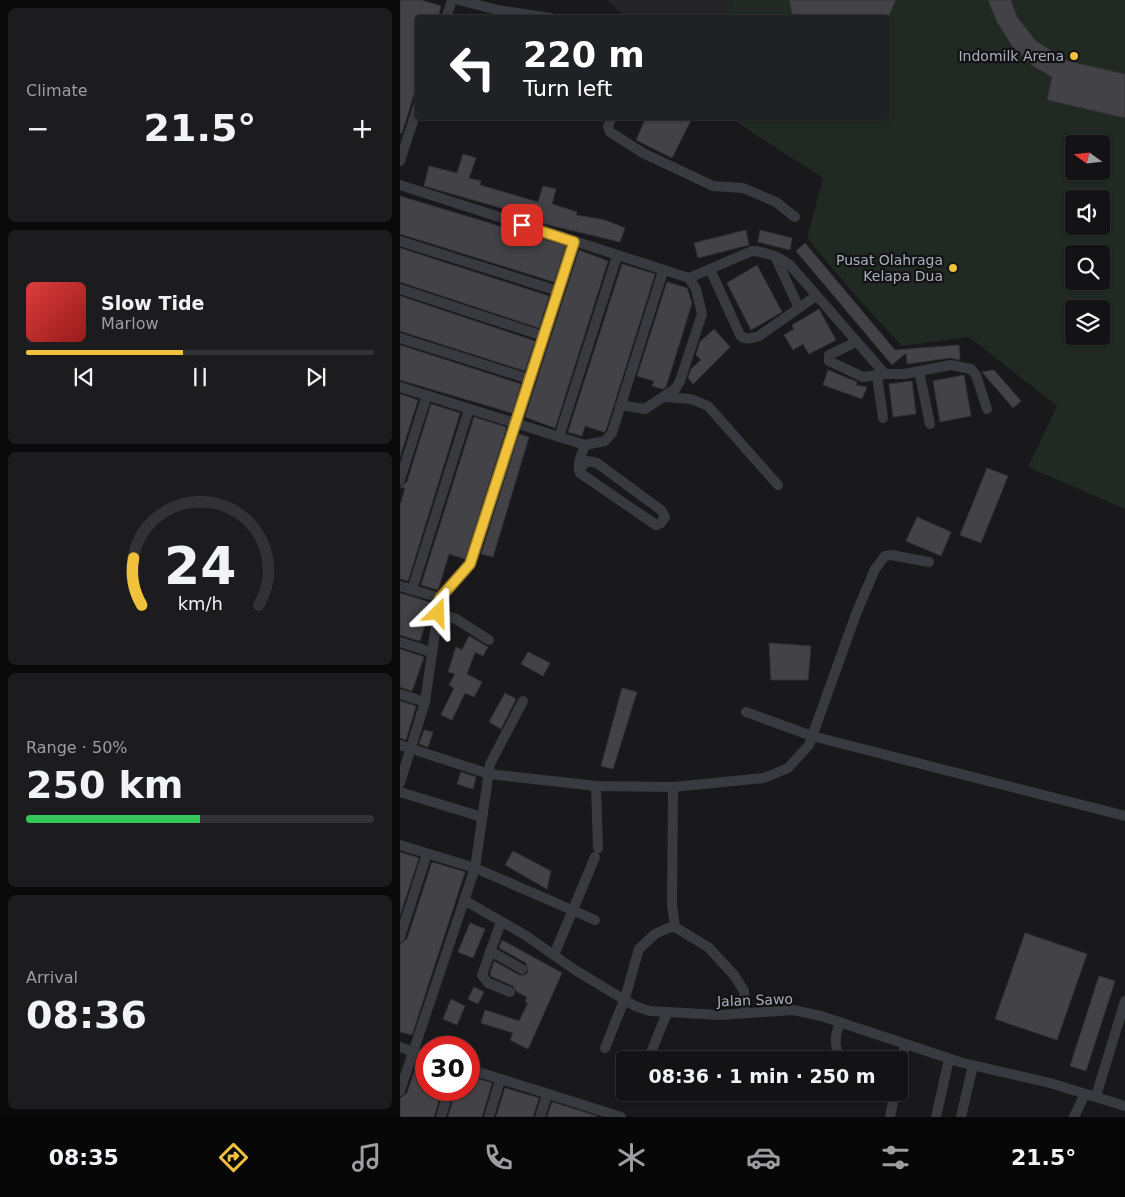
<!DOCTYPE html>
<meta charset="utf-8">
<style>
:root{--surface:#131214;--page:#1c1b1d;--text:#f1f3f6;--muted:#9d9ea0;--line:#323234;--accent:#f0c23b}
body{margin:0;font-family:"DejaVu Sans",sans-serif;background:var(--page);color:var(--text);height:100vh;display:flex;flex-direction:column;font-size:19px;white-space:nowrap}
*{box-sizing:border-box;margin:0}
p{font-size:16px;color:var(--muted)}
.icon{flex:none;width:28px;height:28px;fill:none;stroke:currentColor;stroke-width:2;stroke-linecap:round;stroke-linejoin:round}
.map{position:relative;flex:1;overflow:hidden}
.sheet{display:flex;flex-direction:column;gap:8px;padding:8px;background:#0a0a0b;width:400px}
.sheet>*{flex:none}
.hud{position:absolute;left:15px;top:15px;width:475px;height:105px;border-radius:5px;box-shadow:0 1px 4px #0004,0 0 0 1px var(--line);background:#202124;color:#fff;overflow:hidden}
.needle{width:32px;rotate:285deg}
.fabs{position:absolute;left:665px;top:135px;display:grid;gap:10px}
.fabs a{display:grid;place-items:center;width:45px;height:45px;border-radius:5px;background:var(--surface);box-shadow:0 1px 4px #0004,0 0 0 1px var(--line);font-size:25px}
.speed{position:absolute;left:15px;top:1036px;display:flex;gap:10px;font-size:25px;font-weight:700;text-align:center}
.speed>*{display:grid;place-content:center;width:65px;height:65px;border-radius:50%;background:var(--surface);box-shadow:0 1px 4px #0004,0 0 0 1px var(--line);line-height:1}
.speed .limit{border:8px solid #d22;background:#fff;color:#111}
.pin{position:absolute;display:grid;place-items:center;width:42px;height:42px;color:#fff;margin:-21px;border-radius:10px;box-shadow:0 2px 8px #0006}
.me{position:absolute;width:55px;margin:-28px;rotate:22deg;stroke-linejoin:round;filter:drop-shadow(0 0 4px #0008)}
.turn{display:flex;align-items:center;gap:18px;height:105px;padding:0 25px;font-size:22px}
.turn .icon{width:65px;height:65px;stroke-width:2.5}
.turn b{display:block;font-size:35px;line-height:42px}
.big{font-size:38px;font-weight:800;line-height:1.1}
.sheet .card{flex:1;display:flex;flex-direction:column;justify-content:center;gap:8px;min-width:0;padding:0 18px;border-radius:8px;background:var(--page)}
.sheet .dial{align-items:center;gap:0}
.dial svg{height:130px;overflow:visible;fill:none;stroke:var(--line);stroke-width:7;stroke-linecap:round;text-anchor:middle}
.dial text{fill:var(--text);stroke:none}
.song{display:flex;align-items:center;gap:15px}
.cover{width:60px;height:60px;border-radius:8px;background:linear-gradient(135deg,hsl(0 70% 55%),hsl(0 70% 35%))}
.played{height:5px;border-radius:2px;background:linear-gradient(90deg,var(--accent) 45%,var(--line) 45%)}
.keys{display:flex;justify-content:space-around;direction:ltr}
.heat{display:flex;justify-content:space-between;align-items:center;font-size:28px;direction:ltr}
.charge{height:8px;border-radius:4px;background:linear-gradient(90deg,#34c759 50%,var(--line) 0)}
.trip{position:absolute;left:216px;top:1051px;width:292px;height:50px;border-radius:5px;background:var(--surface);box-shadow:0 1px 4px #0004,0 0 0 1px var(--line);font-weight:800;line-height:50px;text-align:center}
.tab-bar{display:flex;height:80px;justify-content:space-around;align-items:center;background:#080708;color:var(--muted)}
.tab-bar .icon{width:35px;height:35px}
.tab-bar .active{color:var(--accent)}
.tab-bar b{font-size:22px;color:var(--text)}
main{display:flex;flex:1;min-height:0}
.map>svg:first-child{display:block}
.built{fill:#252427}
.green{fill:#202922;fill-rule:evenodd}
.building{fill:#434347;stroke:#333236}
.lines{fill:none;stroke-linecap:round;stroke-linejoin:round}
.street{stroke:#393a3f;stroke-width:10}
.route-casing{stroke:#9c7e26;stroke-width:12}
.route{stroke:#f0c23b;stroke-width:9}
.poi-dot{fill:#f0c23b;stroke:#131315;stroke-width:2}
.labels{text-anchor:middle;stroke-width:4.5;stroke-linejoin:round;paint-order:stroke}
.poi-label{font-size:14px;fill:#abaeba;stroke:#131315;text-anchor:end}
.street-label{font-size:14px;fill:#abaeba;stroke:#131315}
</style>
<main>
<section class="sheet">
<div class="card"><p>Climate</p>
<div class="heat"><a>−</a><b class="big">21.5°</b><a>+</a></div>
</div>
<div class="card">
<div class="song"><i class="cover"></i><div><b>Slow Tide</b><p>Marlow</p></div></div>
<div class="played"></div>
<div class="keys"><svg class="icon" aria-label="previous" viewBox="0 0 24 24"><path d="M18 5L8 12l10 7zM5 5v14"/></svg><svg class="icon" aria-label="pause" viewBox="0 0 24 24"><path d="M8 5v14M16 5v14"/></svg><svg class="icon" aria-label="next" viewBox="0 0 24 24"><path d="M6 5l10 7-10 7zM19 5v14"/></svg></div>
</div>
<div class="card dial"><svg viewBox="0 0 100 80">
<path d="M14 69A42 42 0 1 1 86 69"/>
<path d="M14 69A42 42 0 0 1 9 40" stroke="#f0c23b"/>
<text x="50" y="56" font-size="32" font-weight="700">24</text>
<text x="50" y="72" font-size="11">km/h</text>
</svg></div>
<div class="card"><p>Range · 50%</p><b class="big">250 km</b><div class="charge"></div></div>
<div class="card"><p>Arrival</p><b class="big">08:36</b></div>
</section>
<div class="map">
<svg width="725" height="1117" viewBox="0 0 725 1117">
<rect width="100%" height="100%" fill="#19181a"/>
<polygon class="built" points="207,0 333,0 326,18 226,17"/>
<path class="green" d="M333,0H725V509L628,467L657,406L569,337L502,346L454,294L407,238L423,178L330,118H488V18H326ZM674,144H701V171H674ZM674,199H701V226H674ZM674,254H701V281H674ZM674,309H701V336H674Z"/>
<g class="building">
<polygon points="0,0 21,0 41,6 38,18 18,18 18,92 15,91 2,133 0,133"/>
<polygon points="389,0 496,0 488,18 393,18"/>
<polygon points="588,0 611,0 617,17 636,41 668,61 725,74 725,118 647,100 652,77 633,66 612,46 597,22"/>
<polygon points="246,118 292,118 272,158 236,140"/>
<polygon points="63,154 76,158 69,178 81,181 80,185 138,202 143,186 156,189 152,204 177,212 176,215 205,220 225,228 220,242 145,224 108,210 24,186 29,166 57,173"/>
<polygon points="0,196 166,246 154,282 0,234"/>
<polygon points="346,230 349,245 298,258 294,243"/>
<polygon points="360,230 392,238 390,250 358,242"/>
<polygon points="405,243 495,350 559,345 560,360 550,358 507,364 506,353 492,365 396,251"/>
<polygon points="0,248 149,296 139,328 0,282"/>
<polygon points="179,250 208,261 155,428 125,417"/>
<polygon points="222,264 255,274 206,430 204,432 185,426 182,436 168,432"/>
<polygon points="357,265 382,312 351,330 327,283"/>
<polygon points="267,282 287,288 292,303 266,387 263,389 252,386 254,381 237,376"/>
<polygon points="0,296 135,341 125,371 0,331"/>
<polygon points="419,309 436,340 409,354 403,344 393,350 384,335 394,329 392,325"/>
<polygon points="314,329 330,347 293,384 288,378 291,369 301,360 296,355 300,342"/>
<polygon points="0,345 121,384 112,413 0,380"/>
<polygon points="428,370 457,382 456,385 467,387 462,399 423,385"/>
<polygon points="594,370 621,401 613,408 582,372"/>
<polygon points="564,375 571,416 540,422 533,381"/>
<polygon points="512,381 516,414 493,417 489,384"/>
<polygon points="0,394 18,400 0,457"/>
<polygon points="31,404 60,413 8,581 0,579 0,506 5,488 0,487 7,482"/>
<polygon points="74,417 106,427 106,430 65,559 49,554 38,590 21,585"/>
<polygon points="119,434 129,437 93,557 81,554"/>
<polygon points="587,468 608,476 581,543 560,535"/>
<polygon points="517,517 551,532 541,556 506,541"/>
<polygon points="0,593 32,603 20,641 0,635"/>
<polygon points="69,636 88,647 83,656 75,652 67,674 82,682 74,697 65,693 52,720 41,715 54,688 49,685 55,674 48,672 56,647 62,650"/>
<polygon points="369,643 411,646 408,680 371,680"/>
<polygon points="0,649 24,657 12,691 0,687"/>
<polygon points="128,652 150,663 143,676 121,664"/>
<polygon points="222,688 237,692 213,769 201,766"/>
<polygon points="105,693 116,699 101,729 89,722"/>
<polygon points="0,701 16,706 6,740 0,738"/>
<polygon points="24,730 33,732 28,747 19,744"/>
<polygon points="61,772 76,777 73,789 57,784"/>
<polygon points="113,851 151,871 147,889 105,865"/>
<polygon points="0,852 19,858 0,915"/>
<polygon points="32,862 65,872 12,1035 0,1032 0,944 7,939"/>
<polygon points="70,923 85,929 73,958 58,952"/>
<polygon points="625,933 687,954 657,1040 595,1019"/>
<polygon points="102,940 162,973 128,1049 110,1040 113,1033 81,1023 85,1010 119,1021 128,1003 125,1002 127,997 117,992 113,986 92,977 90,974 94,961 119,975 125,975 128,972 126,963 99,948"/>
<polygon points="699,976 715,981 686,1071 670,1066"/>
<polygon points="74,987 84,992 78,1004 68,999"/>
<polygon points="51,999 65,1006 57,1025 43,1019"/>
<polygon points="18,1060 26,1063 26,1090 42,1090 34,1117 0,1117 0,1098 7,1093"/>
<polygon points="69,1076 92,1083 82,1117 48,1117 56,1090 69,1090"/>
<polygon points="105,1088 139,1098 133,1117 96,1117"/>
<polygon points="152,1102 197,1116 196,1117 147,1117"/>
</g>
<g class="lines">
<g class="street">
<polyline points="58,0 98,10 151,18"/>
<polyline points="46,18 52,0"/>
<polyline points="211,118 208,127 210,132 243,153 313,186 343,188 376,202 395,217"/>
<polyline points="0,161 18,106"/>
<path d="M0,185L289,278L352,251C367,252 378,256 390,265L485,374H504L551,365L571,369L576,375L587,409"/>
<polyline points="0,241 158,291"/>
<polyline points="375,256 399,308"/>
<path d="M310,269L340,335C345,341 353,338 359,336L416,296"/>
<polyline points="0,289 143,336"/>
<polyline points="0,338 129,379"/>
<polyline points="456,342 429,355 429,361 463,377 485,374"/>
<polyline points="519,371 530,424"/>
<polyline points="477,375 483,418"/>
<polyline points="0,387 185,445 205,441 212,433 263,271"/>
<polyline points="264,397 291,399 308,406 378,485"/>
<polyline points="220,405 245,409 276,388 280,381 302,314 296,289 289,278"/>
<polyline points="159,437 217,256"/>
<path d="M179,470L187,461L197,463L261,510L265,517L261,523L256,525L180,473C176,463 182,454 185,445"/>
<polyline points="0,480 27,395"/>
<polyline points="0,586 40,598"/>
<polyline points="12,590 69,409"/>
<polyline points="38,613 56,619 89,640"/>
<polyline points="0,642 31,652"/>
<polyline points="0,694 25,702"/>
<polyline points="346,712 412,736 725,816"/>
<polyline points="0,745 89,774 196,786 273,787 272,904 275,927"/>
<polyline points="0,783 25,702 40,598 70,564 174,242"/>
<polyline points="196,786 198,848"/>
<polyline points="273,787 364,778 388,768 409,745 456,614 475,569 485,556 491,555 529,562"/>
<polyline points="0,792 82,817"/>
<polyline points="0,845 75,868 195,920"/>
<polyline points="64,900 125,935 175,970 235,1006 250,1011 320,1015 393,1010 421,1016 563,1063 650,1083 725,1106"/>
<polyline points="101,922 82,975 88,983 110,992"/>
<polyline points="0,937 27,854"/>
<polyline points="90,951 122,969"/>
<polyline points="154,955 195,857"/>
<path d="M440,1023C434,1036 434,1047 441,1060"/>
<polyline points="0,1047 26,1056"/>
<polyline points="205,1048 225,998 239,949 255,934 268,928 275,927 308,947 334,975 344,991 346,1012"/>
<polyline points="248,1060 267,1013"/>
<polyline points="69,1069 221,1117"/>
<polyline points="500,1069 505,1045"/>
<polyline points="0,1091 75,868 90,764 123,701"/>
<polyline points="696,1096 725,1001"/>
<polyline points="41,1117 49,1090"/>
<polyline points="89,1117 100,1080"/>
<polyline points="140,1117 147,1095"/>
<polyline points="490,1117 495,1092"/>
<polyline points="536,1117 549,1059"/>
<polyline points="561,1117 573,1065"/>
<polyline points="674,1117 685,1094"/>
</g>
</g>
<g class="lines">
<g class="route-casing">
<polyline id="route" points="38,613 40,598 70,564 174,242 122,225"/>
</g>
<use href="#route" class="route"/>
</g>
<g class="poi-dot">
<circle cx="674" cy="56" r="5"/>
<circle cx="553" cy="268" r="5"/>
</g>
<g class="labels">
<g class="poi-label">
<text x="664" y="61">Indomilk Arena</text>
<text x="543" y="265">Pusat Olahraga<tspan x="543" dy="16">Kelapa Dua</tspan></text>
</g>
<g class="street-label">
<text transform="translate(355 1000) rotate(-2)" y="5">Jalan Sawo</text>
</g>
</g>
</svg>
<div class="fabs">
<a><svg class="needle" viewBox="-14 -14 28 28"><path d="M0-13l5 13h-10z" fill="#e53935"/><path d="M0 13l5-13h-10z" fill="#9d9ea0"/></svg></a>
<a><svg class="icon" aria-label="sound" viewBox="0 0 24 24"><path d="M4 9h4l5-4v14l-5-4H4zM17 9q2 3 0 6"/></svg></a>
<a><svg class="icon" aria-label="search" viewBox="0 0 24 24"><circle cx="10" cy="10" r="6"/><path d="M15 15l6 6"/></svg></a>
<a><svg class="icon" aria-label="layers" viewBox="0 0 24 24"><path d="M12 4l9 5-9 5-9-5zM3 14l9 5 9-5"/></svg></a>
</div>
<div class="speed"><div class="limit">30</div></div>
<div class="pin" style="left:122px;top:225px;background:#d93025"><svg class="icon" aria-label="arrive" viewBox="0 0 24 24"><path d="M6 21V4h12l-3 4 3 4H6"/></svg></div>
<svg class="me" style="left:38px;top:613px" viewBox="-20 -20 40 40"><path d="M0-17L14 15 0 8-14 15z" fill="#f0c23b" stroke="#fff" stroke-width="4"/></svg>
<div class="trip">08:36 · 1 min · 250 m</div>
<div class="hud">
<div class="turn"><svg class="icon" aria-label="left" viewBox="0 0 24 24"><path d="M17 20v-9H6M10 6l-5 5 5 5"/></svg><div><b>220 m</b>Turn left</div></div>
</div>
</div>
</main>
<nav class="tab-bar">
<b>08:35</b>
<svg class="icon active" aria-label="directions" viewBox="0 0 24 24"><path d="M12 3l9 9-9 9-9-9zM9 14v-3h6M13 9l2 2-2 2"/></svg>
<svg class="icon" aria-label="music" viewBox="0 0 24 24"><path d="M9 18V5l10-2v13"/><circle cx="6" cy="18" r="3"/><circle cx="16" cy="16" r="3"/></svg>
<svg class="icon" aria-label="phone" viewBox="0 0 24 24"><path d="M5 4h4l2 5-3 2q2 4 5 5l2-3 5 2v4C11 20 4 13 5 4z"/></svg>
<svg class="icon" aria-label="climate" viewBox="0 0 24 24"><path d="M12 3v18M4 7l16 10M4 17L20 7"/></svg>
<svg class="icon" aria-label="car" viewBox="0 0 24 24"><path d="M5 17H2v-5l4-1 3-4h7l3 4 3 1v5h-3M9 17h6M6 11h13"/><circle cx="7" cy="17" r="2"/><circle cx="17" cy="17" r="2"/></svg>
<svg class="icon" aria-label="filters" viewBox="0 0 24 24"><path d="M4 7h16M4 17h16"/><circle cx="9" cy="7" r="2"/><circle cx="15" cy="17" r="2"/></svg>
<b>21.5°</b>
</nav>
